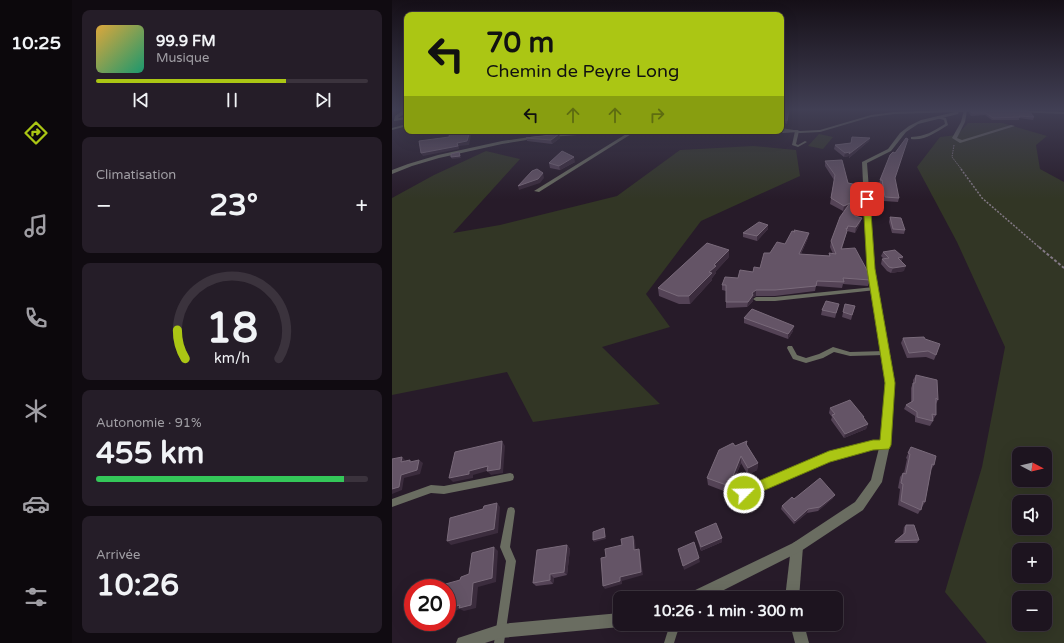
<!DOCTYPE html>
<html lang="fr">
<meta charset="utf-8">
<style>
:root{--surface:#1d141f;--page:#251d28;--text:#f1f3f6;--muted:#a09ea4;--line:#3b333d;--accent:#abc614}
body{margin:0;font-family:"Varela Round",sans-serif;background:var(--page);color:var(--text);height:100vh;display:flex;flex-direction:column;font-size:15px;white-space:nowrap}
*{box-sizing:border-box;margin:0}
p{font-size:13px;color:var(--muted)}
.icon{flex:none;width:22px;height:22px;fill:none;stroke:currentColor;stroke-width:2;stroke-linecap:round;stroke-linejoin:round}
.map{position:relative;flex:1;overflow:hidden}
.sheet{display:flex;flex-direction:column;gap:10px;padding:10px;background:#100b11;width:320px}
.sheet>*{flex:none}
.top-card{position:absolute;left:12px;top:12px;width:380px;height:122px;border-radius:8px;box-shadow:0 4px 16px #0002,0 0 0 1px var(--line);background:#abc614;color:#111;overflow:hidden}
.needle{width:26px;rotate:97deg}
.tools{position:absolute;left:620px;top:447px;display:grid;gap:8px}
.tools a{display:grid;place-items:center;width:40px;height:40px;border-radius:8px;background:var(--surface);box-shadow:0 4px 16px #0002,0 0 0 1px var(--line);font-size:20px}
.speed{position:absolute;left:12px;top:579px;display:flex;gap:8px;font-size:20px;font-weight:700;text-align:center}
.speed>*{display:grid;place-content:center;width:52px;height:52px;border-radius:50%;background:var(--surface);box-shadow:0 4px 16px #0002,0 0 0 1px var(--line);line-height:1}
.speed .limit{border:6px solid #d22;background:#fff;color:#111}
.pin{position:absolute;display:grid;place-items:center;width:34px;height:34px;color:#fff;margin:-17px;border-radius:8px;box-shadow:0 2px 6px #0006}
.me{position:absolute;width:44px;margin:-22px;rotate:67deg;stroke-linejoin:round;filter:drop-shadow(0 0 3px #0008)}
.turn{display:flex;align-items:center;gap:14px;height:84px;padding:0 16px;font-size:18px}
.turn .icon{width:52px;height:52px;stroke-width:2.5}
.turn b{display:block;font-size:28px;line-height:34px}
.lanes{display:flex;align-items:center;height:38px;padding:0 16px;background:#0003;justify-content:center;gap:20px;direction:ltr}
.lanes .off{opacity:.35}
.big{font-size:30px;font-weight:700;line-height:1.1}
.sheet .tile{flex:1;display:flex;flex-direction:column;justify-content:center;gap:6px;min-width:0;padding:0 14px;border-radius:8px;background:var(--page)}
.sheet .dial{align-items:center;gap:0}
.dial svg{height:104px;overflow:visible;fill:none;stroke:var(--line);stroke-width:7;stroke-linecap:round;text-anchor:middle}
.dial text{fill:var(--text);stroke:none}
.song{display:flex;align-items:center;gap:12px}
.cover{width:48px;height:48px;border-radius:6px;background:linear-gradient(135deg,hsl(40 70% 55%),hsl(160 70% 35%))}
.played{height:4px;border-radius:2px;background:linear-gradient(90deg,var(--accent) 70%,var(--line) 70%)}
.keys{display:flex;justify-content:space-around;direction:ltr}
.heat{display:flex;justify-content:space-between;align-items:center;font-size:22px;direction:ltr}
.charge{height:6px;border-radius:3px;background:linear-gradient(90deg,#34c759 91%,var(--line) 0)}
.trip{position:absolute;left:221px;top:591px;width:230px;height:40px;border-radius:8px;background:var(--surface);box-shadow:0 4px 16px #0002,0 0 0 1px var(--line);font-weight:700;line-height:40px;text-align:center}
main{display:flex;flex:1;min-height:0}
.tabs{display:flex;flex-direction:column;width:72px;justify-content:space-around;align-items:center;background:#0c080c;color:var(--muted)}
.tabs .icon{width:28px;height:28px}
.tabs .on{color:var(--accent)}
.tabs b{font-size:18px;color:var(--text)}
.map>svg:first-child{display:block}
.green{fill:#323625;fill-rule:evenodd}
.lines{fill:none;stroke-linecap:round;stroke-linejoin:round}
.path-far2{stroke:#837985;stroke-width:1;stroke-dasharray:1.5 1;stroke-linecap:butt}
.path-far1{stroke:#837985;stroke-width:1.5;stroke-dasharray:2 1.5;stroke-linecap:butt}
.path{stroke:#837985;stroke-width:2;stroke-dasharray:3 2;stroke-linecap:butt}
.service{fill:#6a6d61;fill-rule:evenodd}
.minor{fill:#6a6d61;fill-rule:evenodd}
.tertiary{fill:#6a6d61;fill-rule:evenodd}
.wall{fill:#544356}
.shaded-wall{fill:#3b2c3d}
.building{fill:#645466;stroke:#796a7a}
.route{fill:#abc614;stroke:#6f810d}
</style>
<main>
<nav class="tabs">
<b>10:25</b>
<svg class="icon on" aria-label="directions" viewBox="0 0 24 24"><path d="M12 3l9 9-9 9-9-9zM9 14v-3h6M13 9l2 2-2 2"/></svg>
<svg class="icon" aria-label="music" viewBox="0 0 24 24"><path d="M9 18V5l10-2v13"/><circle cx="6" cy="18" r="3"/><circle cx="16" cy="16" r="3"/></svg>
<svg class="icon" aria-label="phone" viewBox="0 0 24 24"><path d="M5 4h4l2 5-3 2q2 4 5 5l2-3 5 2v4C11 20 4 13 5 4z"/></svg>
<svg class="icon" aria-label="climate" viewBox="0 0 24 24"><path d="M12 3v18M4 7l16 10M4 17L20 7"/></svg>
<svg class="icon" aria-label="car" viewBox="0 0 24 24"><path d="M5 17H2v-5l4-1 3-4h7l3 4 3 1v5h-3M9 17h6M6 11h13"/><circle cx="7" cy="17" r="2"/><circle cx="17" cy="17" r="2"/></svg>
<svg class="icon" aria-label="filters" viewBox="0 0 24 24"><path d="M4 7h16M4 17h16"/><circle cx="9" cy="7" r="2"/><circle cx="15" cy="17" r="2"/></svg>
</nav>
<section class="sheet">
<div class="tile">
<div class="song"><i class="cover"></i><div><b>99.9 FM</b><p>Musique</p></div></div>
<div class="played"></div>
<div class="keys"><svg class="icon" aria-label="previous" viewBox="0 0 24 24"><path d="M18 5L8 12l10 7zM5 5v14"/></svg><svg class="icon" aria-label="pause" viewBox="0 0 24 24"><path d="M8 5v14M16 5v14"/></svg><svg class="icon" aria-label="next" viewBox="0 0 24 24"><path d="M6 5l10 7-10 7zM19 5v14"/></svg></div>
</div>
<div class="tile"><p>Climatisation</p>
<div class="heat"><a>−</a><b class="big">23°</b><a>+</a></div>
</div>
<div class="tile dial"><svg viewBox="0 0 100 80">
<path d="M14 69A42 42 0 1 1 86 69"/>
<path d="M14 69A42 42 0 0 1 8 47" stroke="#abc614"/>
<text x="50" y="56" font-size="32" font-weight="700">18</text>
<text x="50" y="72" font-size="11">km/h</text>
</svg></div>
<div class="tile"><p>Autonomie · 91%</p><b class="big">455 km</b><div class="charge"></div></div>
<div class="tile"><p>Arrivée</p><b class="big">10:26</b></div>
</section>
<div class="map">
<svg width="672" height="643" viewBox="0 0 672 643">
<rect width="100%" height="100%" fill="#271b29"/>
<g class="green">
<path d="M576,123H610L655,136L644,145L648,169L672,182V643H595L553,592L590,467L613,347L565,242L525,167L548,137L565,135ZM627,454H653V480H627ZM627,502H653V528H627ZM627,550H653V576H627ZM627,598H653V624H627Z"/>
<polygon points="427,134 441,137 431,149 416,146"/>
<polygon points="361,146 404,150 408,176 309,221 254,294 278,327 210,347 268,404 141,422 115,372 0,395 0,198 42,175 94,151 128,159 61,233 108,225 225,196 288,150"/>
</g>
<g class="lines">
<polyline class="path-far2" points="562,145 560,157 570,170"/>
<polyline class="path-far1" points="569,169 590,198 648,248"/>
<polyline class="path" points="647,247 672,268"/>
<g class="service">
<path d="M545,116L554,118L556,125C544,132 533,141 519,139V137C534,136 540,132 553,124L552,120L545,118Z"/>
<polygon points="405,130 407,131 404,144 406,145 413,141 415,142 406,147 400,145 403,131"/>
<polygon points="482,287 484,288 485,289 484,290 383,301 364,301 361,299 364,297 383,297"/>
<polygon points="396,346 400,346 405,355 414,358 427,354 441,347 458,352 493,351 495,351 496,353 495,355 493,355 458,356 442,352 431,358 414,363 401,359 395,348"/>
<path d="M493,442L496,443L497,445L496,447L493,448C481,449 469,451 457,454C420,464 387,483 352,497L349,496L348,493L349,490C396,469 441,445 493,442Z"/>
<polygon points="118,473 121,474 122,477 121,480 118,481 52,494 39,493 0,507 0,499 39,485 52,486"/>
<polygon points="119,507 122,508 123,511 118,547 124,561 112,643 102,643 114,561 108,547 115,511 116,508"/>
<polygon points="278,624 288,624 282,643 272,643"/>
</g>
<g class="minor">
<polygon points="13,109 15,109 15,112 6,118 15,117 15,119 2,121 3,116"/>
<polygon points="572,110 575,111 573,122 565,138 570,140 619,125 623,126 568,143 560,138 569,122"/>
<polygon points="15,124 15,126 0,130 0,128"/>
<polygon points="404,130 406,131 406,132 391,133 355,132 353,131"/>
<polygon points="208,131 228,131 226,132 158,137 156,136 158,135"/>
<polygon points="239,131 244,131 147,192 142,191"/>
<polygon points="145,136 147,137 147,138 110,144 47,158 20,166 0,174 0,170 16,164 46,155 110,141"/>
<polygon points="405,541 409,543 411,547 407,598 393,598 399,547 401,543"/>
<polygon points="398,624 412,624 417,643 403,643"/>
</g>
<g class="tertiary">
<polygon points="586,109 672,112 672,114 603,111 567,112 566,114 526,124 514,132 499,151 475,163 483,269 503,383 499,440 490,482 471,510 409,551 316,598 295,598 297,593 401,543 463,502 479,480 489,440 493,383 475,269 470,162 496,149 508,133 517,126 529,120 563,112 502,114 479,117 428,132 408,133 389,130 389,128 408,131 428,130 479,115 502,112"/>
<polygon points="228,613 228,624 233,624 228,627 109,638 93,643 64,643 66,638 109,624"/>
</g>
</g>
<g class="wall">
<polygon points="389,110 397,110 395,124 389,121"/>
<polygon points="578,111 642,117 641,120 627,118 627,120 600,120 593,115 579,116 577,113"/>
<polygon points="167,134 168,138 160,144 135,141 134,138"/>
<polygon points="478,138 477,141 457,158 457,156 452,157 442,149 443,145 459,143"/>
<polygon points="433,161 456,183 471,190 470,195 461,195 463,216 470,218 468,223 463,233 455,231 450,249 478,280 476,286 451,284 450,288 424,286 423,291 383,296 364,296 361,297 361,301 355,307 334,308 334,291 330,290 330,285 361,272 368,268 378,253 393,244 402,232 402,230 416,238 409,254 437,256 437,253 441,254 438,247 439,241 453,210 451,211 438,204 442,180 433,166"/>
<polygon points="183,162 168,170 158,168 157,163"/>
<polygon points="503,179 507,198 506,202 492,201 489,184 487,184 488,180"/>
<polygon points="498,217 513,230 512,234 500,233 497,222"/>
<polygon points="376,225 376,229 365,241 351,237 351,233"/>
<polygon points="491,252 511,257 509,262 512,271 499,273 495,271 489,264 490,259 492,259 489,256"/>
<polygon points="337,257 324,271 324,273 320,278 320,280 298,304 287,304 267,296 266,288"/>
<polygon points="447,304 443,318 429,315 430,310"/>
<polygon points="453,304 463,306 459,320 450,317"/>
<polygon points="352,318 401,331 396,339 352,323"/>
<polygon points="511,338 544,355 542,360 534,357 515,358 509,343"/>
<polygon points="524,375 546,400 544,404 544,415 541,420 541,419 541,421 538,426 523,422 523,416 512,409 514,405 519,402 519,388 521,383 521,380"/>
<polygon points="438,408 472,419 476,424 474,429 452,438 439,420 440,417 437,413"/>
<polygon points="355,441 355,445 366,463 365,470 356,475 349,463 337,493 316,485 315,478"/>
<polygon points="519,447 542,465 539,470 533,502 526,514 506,505 508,489 506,488 508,477 511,473 512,473 515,459 514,458"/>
<polygon points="441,498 426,511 415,513 402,524 389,509 390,506 402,499"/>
<polygon points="514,525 527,540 525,543 502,543 511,534 512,527"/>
<polygon points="303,532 330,542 309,551 304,536"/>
<polygon points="175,545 178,549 175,575 162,578 161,584 144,586 141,583"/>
</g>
<g class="shaded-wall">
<polygon points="78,131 80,131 77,145 67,146 67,149 31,156 29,153"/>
<polygon points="164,131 173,131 172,132 137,135 136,133"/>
<polygon points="167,134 168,138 160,144 159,140"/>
<polygon points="478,138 477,141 457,158 457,154"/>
<polygon points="67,152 69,158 60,159 59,157"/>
<polygon points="458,152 457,156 452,157 453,153"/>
<polygon points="182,157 183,162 168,170 167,166"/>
<polygon points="151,173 152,178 148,183 127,190 126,186"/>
<polygon points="458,203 457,208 451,211 452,206"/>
<polygon points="470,218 468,223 463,233 464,227"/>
<polygon points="376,225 376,229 365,241 365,236"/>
<polygon points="417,233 416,238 406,260 407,254"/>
<polygon points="337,250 337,257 324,271 324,273 320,278 320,280 298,304 297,296 317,272 322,265"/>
<polygon points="511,257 509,262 506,258"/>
<polygon points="514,266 512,271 499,273 501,268"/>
<polygon points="364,290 364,296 361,297 361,301 355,307 356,302 360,293"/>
<polygon points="402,326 401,331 396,339 396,334"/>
<polygon points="476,424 474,429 452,438 453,434"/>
<polygon points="110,441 113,446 111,473 99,475 95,471 81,475 81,478 61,482 57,478 77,471"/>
<polygon points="349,456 349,463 337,493 337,486"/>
<polygon points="10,457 13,460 12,466 9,462"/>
<polygon points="27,460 31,463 28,474 12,478 10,490 0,494 0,489 9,475"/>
<polygon points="366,463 365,470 356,475 356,468"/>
<polygon points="443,495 441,498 426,511 428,507"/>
<polygon points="105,503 108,507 106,533 59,545 55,541"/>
<polygon points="416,509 415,513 402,524 403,521"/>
<polygon points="212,528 213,531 214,539 202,542 201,540"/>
<polygon points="241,536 243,540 244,553 242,550"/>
<polygon points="330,538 330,542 309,551 309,547"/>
<polygon points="175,545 178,549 175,575 172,572"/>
<polygon points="102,547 106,551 104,582 86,587 84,608 72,611 68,609 55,613 55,608 81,583"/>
<polygon points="247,549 248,552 251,575 230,581 230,584 213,589 211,586 228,577"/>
<polygon points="307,558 308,562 292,570 291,566"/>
<polygon points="158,574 162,578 161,584 158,580"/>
</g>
<g class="building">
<polygon points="389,110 397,110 395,121 389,118"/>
<polygon points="578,111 637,111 642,117 627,116 628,117 601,118 594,113 580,113"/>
<polygon points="58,131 78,131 75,141 65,143 66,146 29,153 27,141 57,137"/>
<polygon points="137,131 164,131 136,133"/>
<polygon points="167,134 159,140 134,138"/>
<polygon points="460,137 478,138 457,154 458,152 453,153 443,145 459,143"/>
<polygon points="514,138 516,139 503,178 507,198 493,197 490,180 488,180 498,155 501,152 503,153"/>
<polygon points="170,151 182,157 167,166 157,163"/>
<polygon points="67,152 68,156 59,157 59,154"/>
<polygon points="450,160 456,183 471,186 471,190 461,191 463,216 470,218 464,227 456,226 455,229 454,228 455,231 449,249 463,248 476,272 478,280 451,278 452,282 425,281 424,286 383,290 364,290 360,293 361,295 356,302 334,302 334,285 330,285 333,277 346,278 348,270 361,272 362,267 368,268 372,253 378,253 385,242 393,244 400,231 403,232 402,230 417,233 407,254 438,256 437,253 444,254 439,241 448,217 458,203 452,206 439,198 443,175 433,161"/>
<polygon points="145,169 151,173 146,179 126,186 140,171"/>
<polygon points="498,217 509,218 513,230 501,229"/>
<polygon points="367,222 376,225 365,236 351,233"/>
<polygon points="315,243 337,250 322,265 324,266 317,272 320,273 297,296 286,296 266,288"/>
<polygon points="503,250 511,257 506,258 514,266 501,268 497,267 490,259 497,258 491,252"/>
<polygon points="434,301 447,304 444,313 430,310"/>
<polygon points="453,304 463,306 460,315 451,312"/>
<polygon points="360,309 402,326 396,334 352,318"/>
<polygon points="532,337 533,339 548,344 544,355 536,351 517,353 511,338"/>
<polygon points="524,375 545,380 546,400 544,398 544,415 540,414 541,421 525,417 525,412 514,405 521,401 521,383 523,383"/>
<polygon points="458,400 472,417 471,417 476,424 453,434 440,415 443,414 438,408"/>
<polygon points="110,441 108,469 95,471 96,466 77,471 77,474 57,478 63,452"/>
<polygon points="355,441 354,444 366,463 356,468 349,456 337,486 315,478 327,450 341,443 343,446"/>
<polygon points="519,447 544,456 542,465 540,464 533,502 531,501 529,510 509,501 511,484 509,483 511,473 514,474 518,454 516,453"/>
<polygon points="10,457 9,462 18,460 18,462 27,460 25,470 9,475 7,487 0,489 0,459"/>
<polygon points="428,478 443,495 428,507 416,509 403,521 390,506 400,497 402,499"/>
<polygon points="105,503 102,529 55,541 58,518 91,509 92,506"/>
<polygon points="324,523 330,538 309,547 303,532"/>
<polygon points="514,525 522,525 527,540 503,541 513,533"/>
<polygon points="212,528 213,537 201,540 201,532"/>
<polygon points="241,536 242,550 247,549 249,572 228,577 228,581 211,586 209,558 214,557 213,549 230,545 229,539"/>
<polygon points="302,542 307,558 291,566 286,549"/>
<polygon points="175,545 172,572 158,574 158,580 141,583 145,550"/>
<polygon points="102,547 100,578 81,583 79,605 67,608 68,605 55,608 55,588 39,588 68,580 69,577 77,574 80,553"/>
</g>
<linearGradient id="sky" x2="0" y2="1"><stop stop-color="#150f17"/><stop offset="0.55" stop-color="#413f54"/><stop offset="1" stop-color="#413f54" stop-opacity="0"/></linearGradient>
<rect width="672" height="199" fill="url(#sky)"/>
<polygon class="route" points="475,197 478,199 483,269 503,383 499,445 497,449 481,450 438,462 352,499 348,497 346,493 348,489 437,451 481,440 488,440 493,383 475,269 471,199"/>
</svg>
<div class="tools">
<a><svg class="needle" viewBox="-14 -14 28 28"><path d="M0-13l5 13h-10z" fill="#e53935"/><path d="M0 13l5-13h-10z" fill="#a09ea4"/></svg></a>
<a><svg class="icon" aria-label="sound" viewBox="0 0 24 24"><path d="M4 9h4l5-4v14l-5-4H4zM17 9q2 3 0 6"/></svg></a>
<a>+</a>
<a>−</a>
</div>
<div class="speed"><div class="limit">20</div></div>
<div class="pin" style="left:475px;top:199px;background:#d93025"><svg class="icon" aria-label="arrive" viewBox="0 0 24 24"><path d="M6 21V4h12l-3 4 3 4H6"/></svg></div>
<svg class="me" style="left:352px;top:493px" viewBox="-20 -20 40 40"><circle r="17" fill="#abc614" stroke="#fff" stroke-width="3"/><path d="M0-11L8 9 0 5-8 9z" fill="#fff"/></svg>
<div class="trip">10:26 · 1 min · 300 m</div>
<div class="top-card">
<div class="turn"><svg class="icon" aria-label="left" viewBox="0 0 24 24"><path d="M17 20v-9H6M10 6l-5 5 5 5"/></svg><div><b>70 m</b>Chemin de Peyre Long</div></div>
<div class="lanes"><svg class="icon" aria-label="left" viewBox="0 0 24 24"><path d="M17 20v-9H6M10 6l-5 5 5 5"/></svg><svg class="icon off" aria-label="ahead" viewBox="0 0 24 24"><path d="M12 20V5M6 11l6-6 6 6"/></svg><svg class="icon off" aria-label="ahead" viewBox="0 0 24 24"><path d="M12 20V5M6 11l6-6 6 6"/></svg><svg class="icon off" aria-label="right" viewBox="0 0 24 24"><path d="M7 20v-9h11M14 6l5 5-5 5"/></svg></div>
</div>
</div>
</main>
